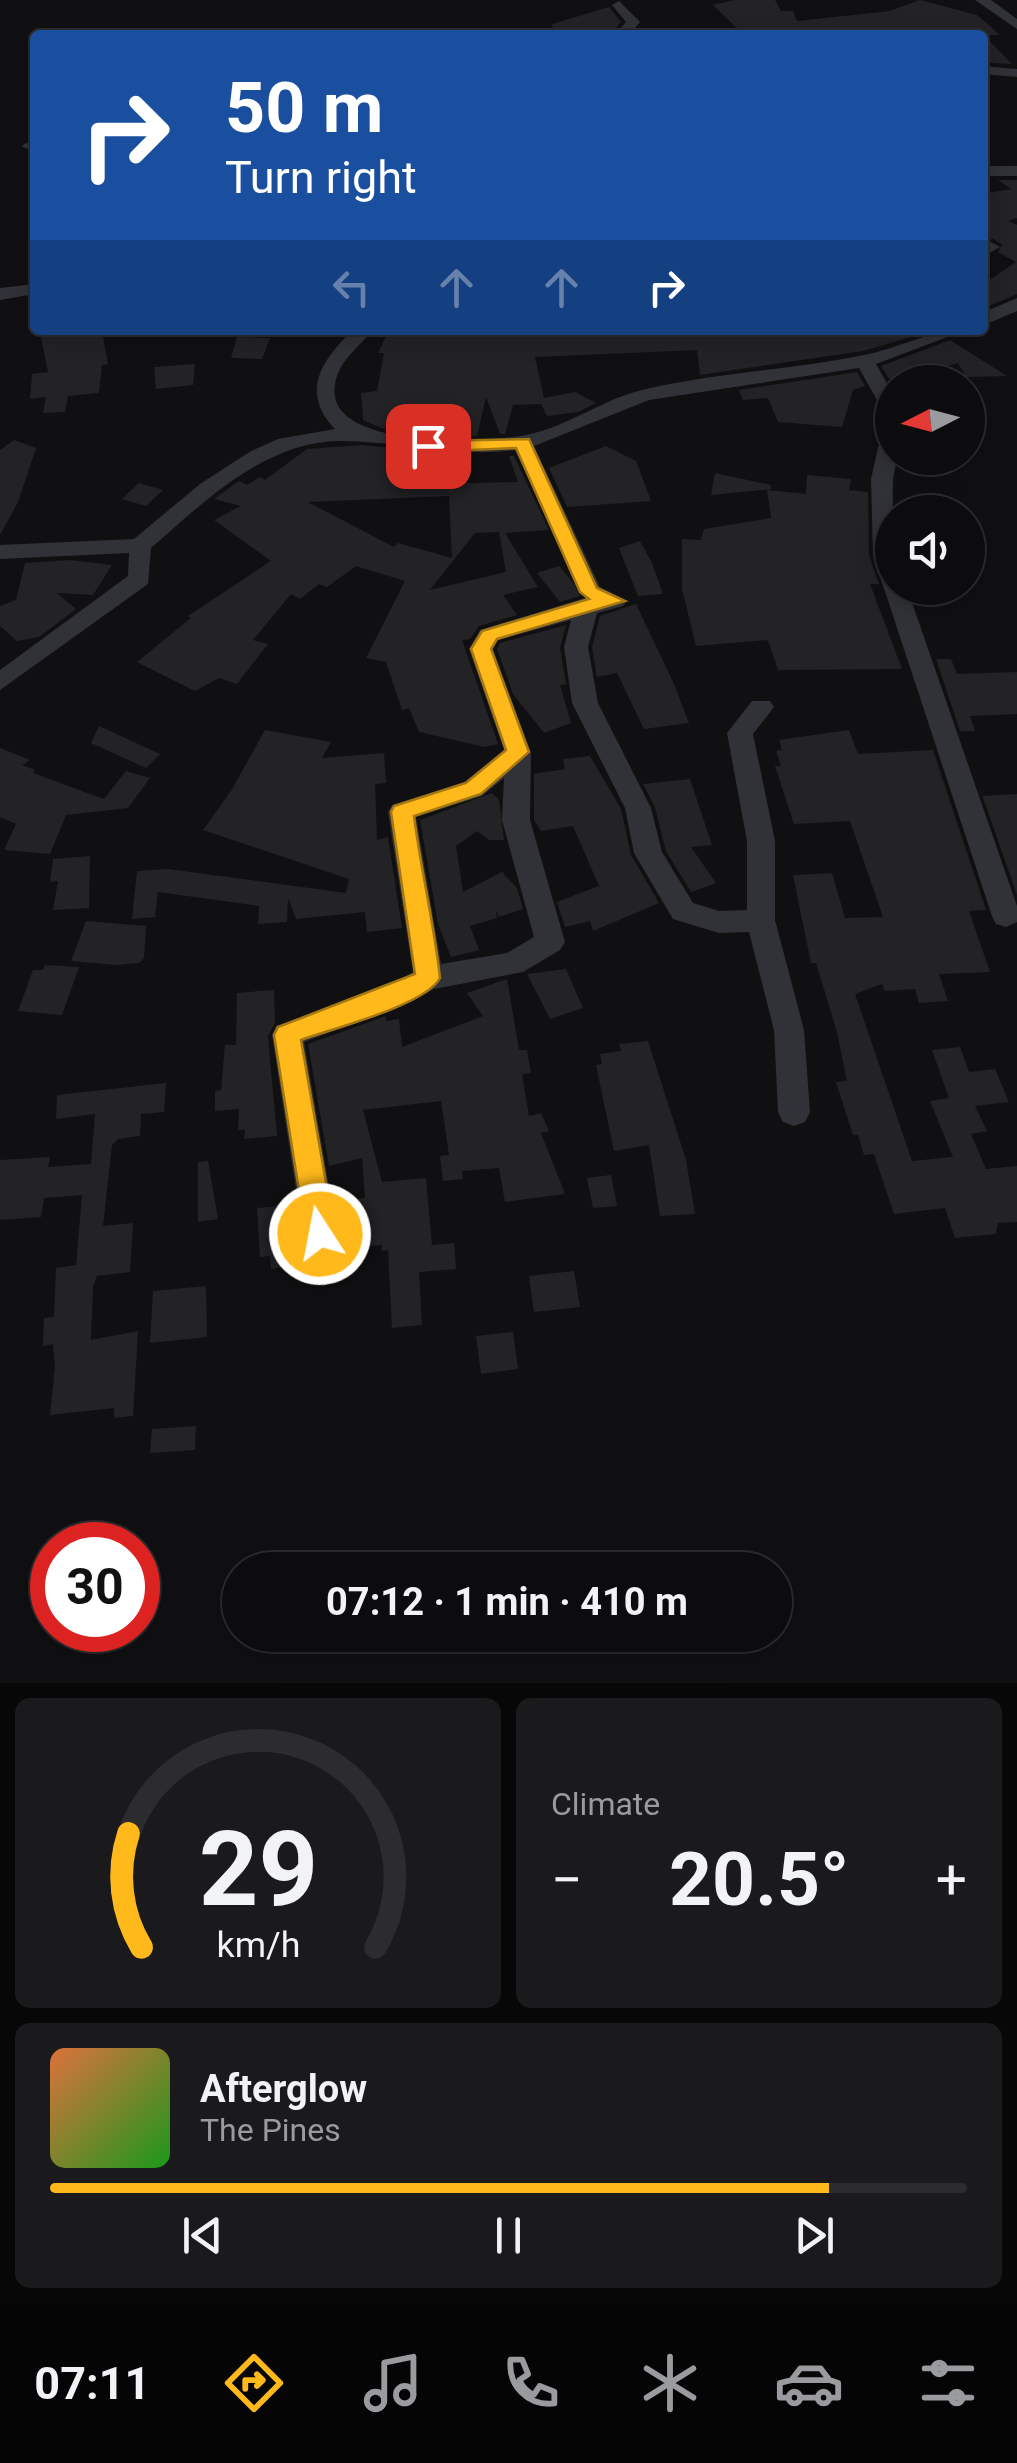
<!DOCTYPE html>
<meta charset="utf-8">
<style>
:root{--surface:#0c0c0e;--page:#1a1a1c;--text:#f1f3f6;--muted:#9a9b9e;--line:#2c2c2e;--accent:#ffb91b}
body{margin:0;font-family:Roboto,sans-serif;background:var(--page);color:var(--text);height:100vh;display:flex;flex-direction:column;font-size:38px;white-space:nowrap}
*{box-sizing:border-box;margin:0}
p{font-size:32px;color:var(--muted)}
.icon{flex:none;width:55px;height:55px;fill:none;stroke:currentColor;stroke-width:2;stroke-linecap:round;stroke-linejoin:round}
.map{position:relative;height:1683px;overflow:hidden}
.drawer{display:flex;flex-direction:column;gap:15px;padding:15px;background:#070708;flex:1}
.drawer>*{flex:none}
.guide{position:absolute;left:30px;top:30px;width:958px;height:305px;border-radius:10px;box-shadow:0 5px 25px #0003,0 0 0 2px var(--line);background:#1a4fa0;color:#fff;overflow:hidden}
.needle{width:65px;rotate:264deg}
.buttons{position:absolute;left:875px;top:365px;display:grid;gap:20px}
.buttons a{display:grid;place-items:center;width:110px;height:110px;border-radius:50%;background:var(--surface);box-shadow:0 5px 25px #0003,0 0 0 2px var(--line);font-size:50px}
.speed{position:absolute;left:30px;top:1522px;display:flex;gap:20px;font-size:50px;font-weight:700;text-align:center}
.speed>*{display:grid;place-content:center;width:130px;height:130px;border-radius:50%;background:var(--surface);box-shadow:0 5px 25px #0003,0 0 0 2px var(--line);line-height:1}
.speed .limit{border:15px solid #d22;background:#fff;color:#111}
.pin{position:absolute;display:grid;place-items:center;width:85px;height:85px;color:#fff;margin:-42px;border-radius:20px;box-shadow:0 5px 15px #0006}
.me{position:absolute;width:110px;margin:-55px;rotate:349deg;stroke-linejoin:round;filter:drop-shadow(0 0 8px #0008)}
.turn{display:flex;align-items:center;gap:35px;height:210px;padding:0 30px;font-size:45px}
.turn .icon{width:130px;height:130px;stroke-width:2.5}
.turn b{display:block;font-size:70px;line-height:85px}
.lanes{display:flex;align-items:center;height:95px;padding:0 30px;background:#0003;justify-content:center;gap:50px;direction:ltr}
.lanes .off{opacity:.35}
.big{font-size:75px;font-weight:700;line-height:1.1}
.drawer .widget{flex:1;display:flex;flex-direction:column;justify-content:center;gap:15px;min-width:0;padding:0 35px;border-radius:15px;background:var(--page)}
.drawer .dial{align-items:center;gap:0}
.dial svg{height:260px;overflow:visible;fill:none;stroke:var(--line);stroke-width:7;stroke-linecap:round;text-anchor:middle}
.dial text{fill:var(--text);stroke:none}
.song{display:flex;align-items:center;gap:30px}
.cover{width:120px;height:120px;border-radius:15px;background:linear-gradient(135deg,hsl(20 70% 55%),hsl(120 70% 35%))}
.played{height:10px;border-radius:5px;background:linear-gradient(90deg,var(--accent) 85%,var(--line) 85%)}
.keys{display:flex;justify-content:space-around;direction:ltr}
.heat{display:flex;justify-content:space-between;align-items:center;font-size:55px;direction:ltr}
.drawer .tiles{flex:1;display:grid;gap:15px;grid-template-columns:1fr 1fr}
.widget:last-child{grid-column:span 2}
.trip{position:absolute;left:222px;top:1552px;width:570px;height:100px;border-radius:50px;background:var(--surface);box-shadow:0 5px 25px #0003,0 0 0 2px var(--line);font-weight:700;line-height:100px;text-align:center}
.menu{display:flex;height:160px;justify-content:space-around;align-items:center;background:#050506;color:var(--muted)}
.menu .icon{width:70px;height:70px}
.menu .on{color:var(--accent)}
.menu b{font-size:45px;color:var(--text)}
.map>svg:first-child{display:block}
.building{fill:#232326;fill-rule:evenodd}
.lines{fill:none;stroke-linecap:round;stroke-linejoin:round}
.minor{fill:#313237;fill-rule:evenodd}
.route{fill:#ffb91b;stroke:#a67812;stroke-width:2.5}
</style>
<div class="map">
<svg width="1017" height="1683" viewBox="0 0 1017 1683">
<rect width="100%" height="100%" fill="#101012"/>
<g class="building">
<polygon points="734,0 775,0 781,11 793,11 797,21 890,11 920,0 977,15 1000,35 984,35 1012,64 982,62 982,35 744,35 713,5"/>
<polygon points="609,7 621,22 616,28 554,33 552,24"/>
<polygon points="998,180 1017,180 1017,218 1008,221 1017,225 1017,294 982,309 982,285 1016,262 998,252 1002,244 993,239 982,241 982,194 1011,189"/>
<polygon points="389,330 449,336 449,330 795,330 797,335 817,330 935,330 863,351 700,375 697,350 535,357 544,398 575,392 596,403 578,412 547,416 541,404 513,405 505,434 500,434 486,397 477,436 445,436 381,428 363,420 361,393 377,391 384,353 378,353"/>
<polygon points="102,332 108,364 102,365 99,393 68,396 65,412 43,413 46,397 30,399 32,374 48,372 41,337"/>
<polygon points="237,337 270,338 262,359 231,358"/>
<polygon points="950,340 1007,376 966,377 958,363 902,380 889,379 881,366"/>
<polygon points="195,364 193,385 156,389 154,367"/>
<polygon points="857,372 865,386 853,390 842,427 778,422 768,398 743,400 739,390"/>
<polygon points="14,440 36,448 18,502 0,535 0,450"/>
<path d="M362,445L472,456L466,483L518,482L509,456H514L549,530L505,533L538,587L503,595L517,615L479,626L470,639L462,640L498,744L485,747L419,732L409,708L402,710L386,662L366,658L405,581L356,566L327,587L319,584L300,599L291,594L253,640L268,644L237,684L219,678L195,691L137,662L191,618L188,616L271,561L214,520L241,506L214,499L239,481L247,485L260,477L265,480L307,449ZM449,496L452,558L398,543L394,547L308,502ZM499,532L506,572L430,590L475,533Z"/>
<polygon points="606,446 636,461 651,501 567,507 549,468"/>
<polygon points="715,473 771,485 771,489 711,495"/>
<polygon points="807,475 851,479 849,490 868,492 869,555 879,584 870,584 902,669 778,670 768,640 696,646 682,589 682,539 701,540 704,529 771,518 767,490 806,494"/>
<polygon points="139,483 163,490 146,506 122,499"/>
<polygon points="640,541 652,563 663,594 638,596 619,548"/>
<polygon points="70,560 112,565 93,595 57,593 76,609 39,637 17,641 0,626 0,606 16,600 25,563"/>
<polygon points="559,566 574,584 580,596 560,602 537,573"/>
<polygon points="636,604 674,684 689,723 644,729 617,673 597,677 592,647 600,616"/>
<polygon points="566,625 560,648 566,684 560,685 571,723 544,733 513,694 497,649 500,643"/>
<polygon points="936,659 951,659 957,674 1017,672 1017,714 970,716 975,731 960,731"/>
<polygon points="99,726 160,754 146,768 91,743"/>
<polygon points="265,730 331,742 322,758 384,753 386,783 375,784 377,840 388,837 402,928 367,932 365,912 296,919 288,898 287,922 258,924 259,906 158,892 155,917 132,919 137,871 168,869 346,893 349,879 203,830 231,791"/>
<polygon points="849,730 858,754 933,750 986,910 969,911 990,972 939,974 948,1001 919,1003 915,989 885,991 882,984 855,994 912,1161 953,1157 930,1101 949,1098 932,1050 960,1047 969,1072 995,1069 1009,1102 975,1106 987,1131 971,1134 986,1169 1017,1166 1017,1222 998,1223 996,1234 955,1238 945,1208 894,1214 874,1154 864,1155 858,1135 853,1135 836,1082 847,1081 837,1032 816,963 811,963 793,875 832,873 845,918 883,917 850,821 794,824 775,766 781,766 776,751 782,750 779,740"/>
<polygon points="0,748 30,760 22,765 35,770 33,773 104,799 126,771 150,778 128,808 66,815 50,854 4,850 16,824 0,817"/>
<polygon points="590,756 621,809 631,855 659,903 593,931 590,921 565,927 557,902 599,886 573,826 541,831 534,820 534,774 565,769 563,759"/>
<polygon points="690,779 712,845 691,847 716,883 691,892 666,851 655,807 643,784"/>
<polygon points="980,789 983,796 1017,794 1017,895"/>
<polygon points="492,793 499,800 504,840 489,840 477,831 456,846 463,892 502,872 517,888 523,909 499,917 496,911 497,918 470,926 479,950 451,957 438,924 420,820"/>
<polygon points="90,856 89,908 53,910 58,881 50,882 53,859"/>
<polygon points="86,921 146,926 144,958 139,963 116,965 71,961"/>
<polygon points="45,965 79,967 62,1015 18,1011 33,970 43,970"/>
<polygon points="566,969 583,1008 550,1019 527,974"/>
<polygon points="507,979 519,1050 527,1050 531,1073 522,1074 529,1116 541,1113 549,1131 541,1133 565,1194 505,1202 499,1168 462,1171 463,1179 443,1181 440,1156 449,1155 441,1101 363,1110 382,1182 426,1178 432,1245 454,1243 456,1269 419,1272 422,1325 392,1328 388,1250 382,1251 382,1245 325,1251 335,1247 340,1236 335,1201 365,1198 362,1158 329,1166 308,1044 386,1016 386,1021 399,1019 402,1047 483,1016 467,993"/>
<polygon points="274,990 275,1023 268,1036 277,1136 244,1139 245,1130 238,1130 239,1109 215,1111 215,1091 221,1090 225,1045 236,1045 237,993"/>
<polygon points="648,1041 686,1160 695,1214 660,1216 649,1145 614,1151 596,1065 602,1064 600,1054 621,1051 619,1044"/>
<polygon points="166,1083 164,1112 141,1114 140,1136 118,1139 112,1145 103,1226 133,1223 130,1272 97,1276 93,1287 91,1340 138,1331 133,1416 114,1418 114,1408 50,1415 55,1366 53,1344 43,1346 44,1318 54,1317 56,1268 76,1265 82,1195 44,1198 41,1217 0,1220 0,1160 50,1157 48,1167 91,1164 95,1114 56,1119 57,1095"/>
<polygon points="208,1161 218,1219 198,1222 198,1162"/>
<polygon points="611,1175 617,1206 593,1208 587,1178"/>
<polygon points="295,1205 305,1247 318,1252 312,1253 313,1262 271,1269 270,1256 260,1257 257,1208"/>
<polygon points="574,1271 580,1307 534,1312 529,1276"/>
<polygon points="206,1286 207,1337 150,1343 153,1291"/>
<polygon points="513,1332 518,1369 481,1374 476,1336"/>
<polygon points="196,1426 195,1450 150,1453 152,1429"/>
</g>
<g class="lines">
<g class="minor">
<polygon points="975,0 991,0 1017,19 1017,29"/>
<polygon points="619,1 640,22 629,35 615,35 626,22 612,5"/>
<polygon points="982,66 1017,69 1017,77 982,74"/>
<polygon points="35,141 35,151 22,147 24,144"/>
<rect x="982" y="166" width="35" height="10"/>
<polygon points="991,242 1000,247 982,257 982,245"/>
<polygon points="35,284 35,294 0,300 0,288"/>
<polygon points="1017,298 1017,311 982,326 982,313"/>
<path d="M353,330H373C359,347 338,361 335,385C324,450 486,443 526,435C568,427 604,398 646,389C718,372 792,370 864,355C900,348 929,330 966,330L876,364L892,392V458H897L893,479L892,588H907L1017,906V922L1006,927L996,924L992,916L873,555L871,479L882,430L878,402L859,368L649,400L534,446L600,587L627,601L623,606L597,613L588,647L598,703L651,808L662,852L693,903L719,911L747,910V841L727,733L752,701H770L774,707L753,734L775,841V920L804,1030L810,1112L805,1122L794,1126L783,1122L778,1112L774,1030L749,932L719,933L673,919L634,853L625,808L572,703L564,647L571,620L498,640L493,649L531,753L530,820L565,942L560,950L523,972L434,989L411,1002L304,1042L337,1234L332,1245L320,1249L308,1245L303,1234L272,1035L276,1026L389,986L413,972L388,812L392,805L464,782L504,750L469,649L480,630L585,598L515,450C456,458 399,441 340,441C264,442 205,501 151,548L148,584L0,690V670L128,576L129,553L0,559V545L134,539L200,484L251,451L278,439L335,429C300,393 321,360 353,330ZM504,778L502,820L534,937L507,953L441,964L416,817L482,796Z"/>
</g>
</g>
<path class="route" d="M529,439L597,588L625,601L497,639L491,649L529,752L481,794L414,816C421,871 434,923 440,978C426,1005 331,1029 301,1040L335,1234L330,1243L320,1246L311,1243L306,1234L274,1035L278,1027L415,974L391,812L394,806L466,783L506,750L471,649L482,631L589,599L580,592L516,448L428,452L420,446L428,441Z"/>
</svg>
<div class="buttons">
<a><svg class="needle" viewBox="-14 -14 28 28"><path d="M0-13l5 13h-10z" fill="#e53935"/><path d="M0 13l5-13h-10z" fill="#9a9b9e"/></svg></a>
<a><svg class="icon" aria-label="sound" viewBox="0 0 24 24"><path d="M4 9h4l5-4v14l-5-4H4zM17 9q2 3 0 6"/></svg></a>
</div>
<div class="speed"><div class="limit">30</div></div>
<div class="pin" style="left:428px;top:446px;background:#d93025"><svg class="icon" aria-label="arrive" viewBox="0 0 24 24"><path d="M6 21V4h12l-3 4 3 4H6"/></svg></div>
<svg class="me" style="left:320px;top:1234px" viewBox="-20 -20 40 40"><circle r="17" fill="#ffb91b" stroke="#fff" stroke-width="3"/><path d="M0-11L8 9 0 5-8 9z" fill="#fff"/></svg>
<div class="trip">07:12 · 1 min · 410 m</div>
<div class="guide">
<div class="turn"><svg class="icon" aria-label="right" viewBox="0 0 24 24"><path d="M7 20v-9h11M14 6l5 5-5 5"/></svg><div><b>50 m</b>Turn right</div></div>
<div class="lanes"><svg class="icon off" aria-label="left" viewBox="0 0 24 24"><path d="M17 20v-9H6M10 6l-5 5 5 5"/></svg><svg class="icon off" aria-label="ahead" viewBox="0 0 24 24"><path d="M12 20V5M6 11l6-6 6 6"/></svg><svg class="icon off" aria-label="ahead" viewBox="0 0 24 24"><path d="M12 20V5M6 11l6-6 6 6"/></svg><svg class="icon" aria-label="right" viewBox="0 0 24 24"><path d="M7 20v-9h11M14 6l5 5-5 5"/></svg></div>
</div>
</div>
<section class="drawer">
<div class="tiles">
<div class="widget dial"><svg viewBox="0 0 100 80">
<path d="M14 69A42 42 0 1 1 86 69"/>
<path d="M14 69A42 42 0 0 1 10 34" stroke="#ffb91b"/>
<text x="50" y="56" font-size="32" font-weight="700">29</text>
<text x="50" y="72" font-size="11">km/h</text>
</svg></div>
<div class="widget"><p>Climate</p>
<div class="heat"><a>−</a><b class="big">20.5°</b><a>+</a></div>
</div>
<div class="widget">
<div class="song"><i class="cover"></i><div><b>Afterglow</b><p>The Pines</p></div></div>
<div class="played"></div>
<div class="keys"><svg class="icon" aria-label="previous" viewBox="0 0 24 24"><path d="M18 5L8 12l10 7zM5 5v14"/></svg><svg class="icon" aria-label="pause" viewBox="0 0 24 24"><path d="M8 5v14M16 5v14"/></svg><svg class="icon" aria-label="next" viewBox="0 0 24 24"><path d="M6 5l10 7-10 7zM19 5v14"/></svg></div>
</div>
</div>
</section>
<nav class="menu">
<b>07:11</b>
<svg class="icon on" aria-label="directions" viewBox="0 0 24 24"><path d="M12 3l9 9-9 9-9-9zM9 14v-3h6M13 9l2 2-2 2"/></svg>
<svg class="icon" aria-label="music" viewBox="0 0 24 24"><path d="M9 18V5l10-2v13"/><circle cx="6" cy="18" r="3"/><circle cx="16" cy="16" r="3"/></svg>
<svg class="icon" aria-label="phone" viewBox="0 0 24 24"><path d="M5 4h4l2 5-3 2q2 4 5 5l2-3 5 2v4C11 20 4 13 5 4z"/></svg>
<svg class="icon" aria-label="climate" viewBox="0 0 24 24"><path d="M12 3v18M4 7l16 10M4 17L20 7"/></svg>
<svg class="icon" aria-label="car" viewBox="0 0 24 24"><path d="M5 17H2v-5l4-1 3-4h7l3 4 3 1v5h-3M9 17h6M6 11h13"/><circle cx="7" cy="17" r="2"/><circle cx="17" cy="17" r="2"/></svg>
<svg class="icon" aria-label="filters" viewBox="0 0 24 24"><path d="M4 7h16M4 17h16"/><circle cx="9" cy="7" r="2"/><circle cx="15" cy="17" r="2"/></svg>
</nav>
